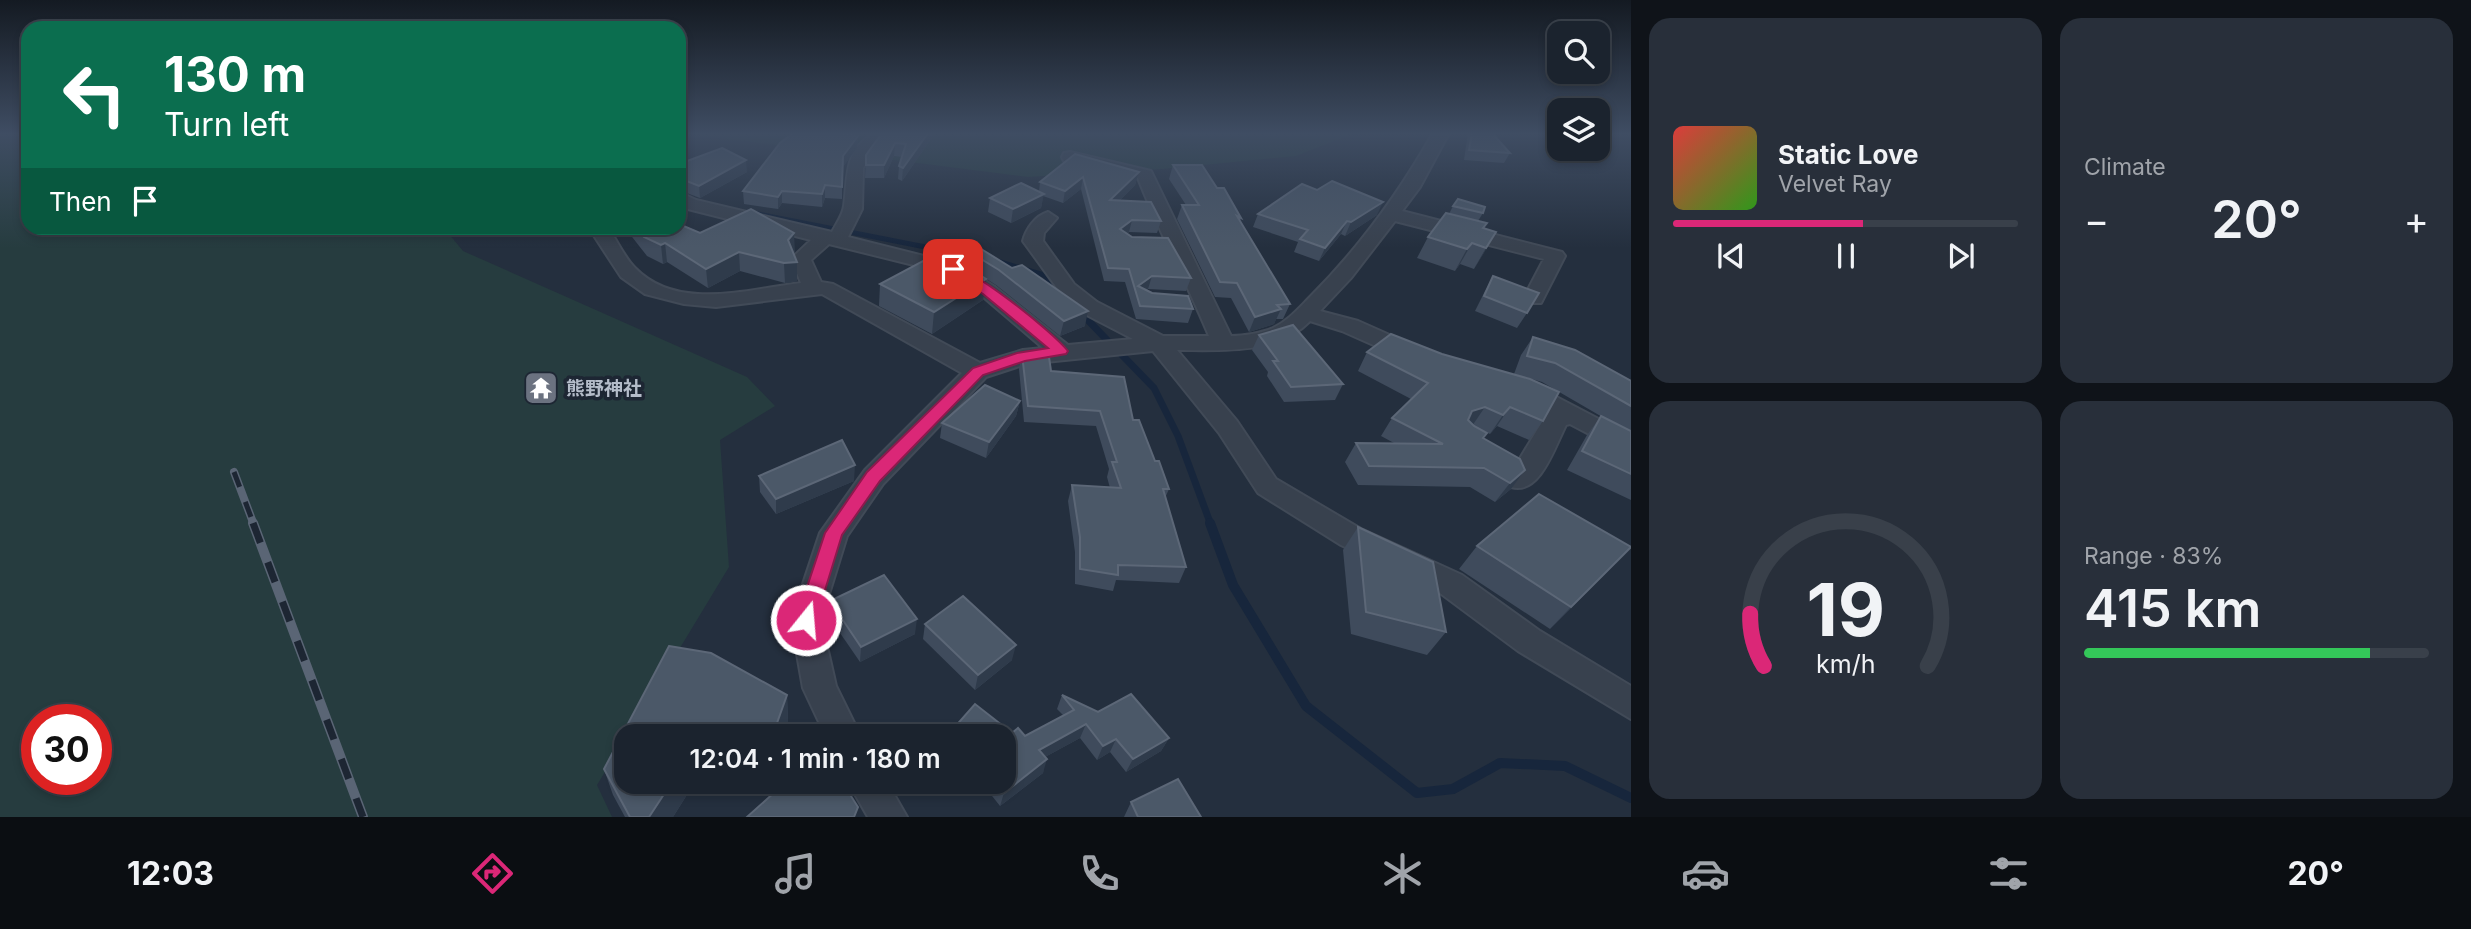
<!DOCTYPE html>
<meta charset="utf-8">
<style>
:root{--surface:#1b232e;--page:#282f3a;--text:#f1f3f6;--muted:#a0a4aa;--line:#39404a;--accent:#db2777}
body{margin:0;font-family:Inter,"Noto Sans JP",sans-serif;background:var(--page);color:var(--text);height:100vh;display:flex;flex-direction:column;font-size:26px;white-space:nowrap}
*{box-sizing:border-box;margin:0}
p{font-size:23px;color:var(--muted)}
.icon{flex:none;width:38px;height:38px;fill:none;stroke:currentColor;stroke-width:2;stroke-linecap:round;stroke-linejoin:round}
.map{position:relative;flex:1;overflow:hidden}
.sheet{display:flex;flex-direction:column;gap:18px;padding:18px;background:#0f1319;width:840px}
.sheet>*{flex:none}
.guide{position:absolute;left:21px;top:21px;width:665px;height:214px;border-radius:21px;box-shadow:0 4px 10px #0003,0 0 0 2px var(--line);background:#0b6e4f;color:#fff;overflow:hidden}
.fabs{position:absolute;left:1547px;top:21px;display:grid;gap:14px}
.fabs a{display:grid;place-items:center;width:63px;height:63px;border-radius:14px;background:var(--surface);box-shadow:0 4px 10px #0003,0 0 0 2px var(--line);font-size:35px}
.speed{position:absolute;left:21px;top:704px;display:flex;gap:14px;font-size:35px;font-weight:700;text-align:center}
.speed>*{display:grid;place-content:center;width:91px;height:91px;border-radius:50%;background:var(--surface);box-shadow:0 4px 10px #0003,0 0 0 2px var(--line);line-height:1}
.speed .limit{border:10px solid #d22;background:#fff;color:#111}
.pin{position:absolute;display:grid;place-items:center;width:60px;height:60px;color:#fff;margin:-30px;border-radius:14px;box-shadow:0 4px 10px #0006}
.me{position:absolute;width:77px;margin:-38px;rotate:17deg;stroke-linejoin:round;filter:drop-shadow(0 0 5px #0008)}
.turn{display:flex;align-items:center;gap:24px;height:147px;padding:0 28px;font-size:32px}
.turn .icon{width:91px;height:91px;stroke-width:2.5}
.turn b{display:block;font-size:49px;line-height:60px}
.then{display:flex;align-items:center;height:66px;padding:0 28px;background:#0003;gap:14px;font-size:26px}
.big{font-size:52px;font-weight:600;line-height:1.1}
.sheet .tile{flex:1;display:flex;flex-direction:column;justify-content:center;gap:10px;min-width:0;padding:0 24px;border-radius:21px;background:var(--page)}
.sheet .dial{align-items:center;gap:0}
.dial svg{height:182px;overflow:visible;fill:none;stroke:var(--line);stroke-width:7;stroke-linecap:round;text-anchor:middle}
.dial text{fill:var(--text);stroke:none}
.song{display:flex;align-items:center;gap:21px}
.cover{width:84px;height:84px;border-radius:10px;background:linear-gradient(135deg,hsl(0 70% 55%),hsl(110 70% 35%))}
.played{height:7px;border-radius:4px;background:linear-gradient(90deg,var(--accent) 55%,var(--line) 55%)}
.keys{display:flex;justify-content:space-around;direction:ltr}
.heat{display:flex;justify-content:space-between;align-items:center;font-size:38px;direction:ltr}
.charge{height:10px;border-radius:5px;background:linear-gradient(90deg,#34c759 83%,var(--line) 0)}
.sheet .tiles{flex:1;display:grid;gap:18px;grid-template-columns:repeat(2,1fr)}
.trip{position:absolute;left:614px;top:724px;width:402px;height:70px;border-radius:21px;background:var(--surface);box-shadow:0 4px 10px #0003,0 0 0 2px var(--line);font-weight:600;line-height:70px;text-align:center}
.dock{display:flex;height:112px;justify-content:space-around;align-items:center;background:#0b0e12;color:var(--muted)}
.dock .icon{width:49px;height:49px}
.dock .active{color:var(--accent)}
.dock b{font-size:32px;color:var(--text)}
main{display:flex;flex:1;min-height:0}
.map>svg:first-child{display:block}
.green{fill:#263c3f;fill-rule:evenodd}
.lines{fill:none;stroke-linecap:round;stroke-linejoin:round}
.stream-far2{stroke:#17263c;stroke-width:5}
.stream-far1{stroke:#17263c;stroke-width:7}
.stream{stroke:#17263c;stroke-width:10}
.minor-casing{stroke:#414a57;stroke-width:4}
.minor{fill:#38414e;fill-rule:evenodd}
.rail-far1-casing{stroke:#5a6575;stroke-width:8}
.rail-casing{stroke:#5a6575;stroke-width:10}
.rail-far1{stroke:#1d2633;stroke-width:5;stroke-dasharray:16;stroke-linecap:butt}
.rail{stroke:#1d2633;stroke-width:7;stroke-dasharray:21;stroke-linecap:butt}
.wall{fill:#3f4b5c}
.shaded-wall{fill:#2f3b4b}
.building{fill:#4b5868;stroke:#5c6777;stroke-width:2}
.route{fill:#db2777;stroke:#8e194d;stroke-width:2}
.labels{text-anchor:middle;stroke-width:7;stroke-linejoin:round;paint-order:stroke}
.poi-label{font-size:19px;font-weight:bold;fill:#b4bcc9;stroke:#1d2633;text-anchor:start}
</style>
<main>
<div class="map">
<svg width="1631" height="817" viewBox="0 0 1631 817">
<rect width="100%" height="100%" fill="#242f3e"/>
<g class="green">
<path d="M0,133H28V228H444L463,251L747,377L775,406L720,440L729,567L597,785L612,817H0ZM37,719H96V779H37Z"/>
<polygon points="681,133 1346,133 1349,135 1296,156 1163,169 1028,177"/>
</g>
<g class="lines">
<g class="stream-far2">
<polyline points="753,213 971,256"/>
<polyline points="997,261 1044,275 1065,296"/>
</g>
<g class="stream-far1">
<polyline points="1081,313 1107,340"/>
<polyline points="1122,355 1154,388 1178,436 1211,525"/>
</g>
<polyline class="stream" points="1210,523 1233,585 1306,706 1417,793 1453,789 1500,763 1565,766 1631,798"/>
<g class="minor-casing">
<g id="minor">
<path d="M875,133H896L880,143L863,168L862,209L848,237L960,265L995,287L1068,345L1133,339L1081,312L1060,292L1023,241C1026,229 1035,216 1048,212L1057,218L1044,233L1043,241L1074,284L1097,302L1163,336H1209C1187,283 1159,232 1138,178L1064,161L1062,157L1064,153L1070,152L1151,171L1231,336C1243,336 1262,333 1273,328C1288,321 1299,308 1310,297C1359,248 1399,193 1433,133H1449L1420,187L1402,211L1562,252L1565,256L1541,303H1527L1523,299L1544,259L1395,221L1351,278L1320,311L1358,321L1421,349L1424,354L1421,359H1405L1342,331L1310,321C1277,355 1220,350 1177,350L1237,421L1276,479L1361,529L1462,575L1540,631L1631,686V719L1518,651L1440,593L1341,545L1258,493L1219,433L1153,351L1026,364L986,377L883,484L847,536L821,620L836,686L861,737H826L803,688L791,620L820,533L865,470L962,373L822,294L716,307L684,304L645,294L621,277L589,228H608C617,240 624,257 635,268C678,312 748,289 801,283L791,259L811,240L684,208L679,205V192L696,200L832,232C836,224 843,215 844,206C848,179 843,149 875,133ZM829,244L946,273L981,295L1043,348L1023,350L980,363L833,284L821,282L811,260Z"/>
<path d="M1524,380L1631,436V456L1570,424L1566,425C1555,446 1540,496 1511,487L1507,480L1548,412L1516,394L1512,388L1516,382Z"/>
<polygon points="848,782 887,782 907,817 868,817"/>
</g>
</g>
<use href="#minor" class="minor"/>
<g class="rail-far1-casing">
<polyline id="rail-far1" points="234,472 254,525"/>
</g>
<g class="rail-casing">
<polyline id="rail" points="253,523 363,817"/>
</g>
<use href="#rail-far1" class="rail-far1"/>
<use href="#rail" class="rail"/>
</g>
<g class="wall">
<polygon points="882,133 935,133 902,181 898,179 899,166 902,157 894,156 884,178 865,178 866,155"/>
<polygon points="1468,133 1493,133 1493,134 1510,153 1504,163 1464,160"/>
<polygon points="858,136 857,148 842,168 842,199 825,198 822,207 782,203 778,209 744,204 743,191"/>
<polygon points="679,164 747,172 700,198 679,190"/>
<polygon points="1173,165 1217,188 1241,218 1240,221 1290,304 1283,319 1276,319 1274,324 1249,332 1231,298 1215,297 1177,219 1182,205 1186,205 1169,179"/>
<polygon points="1139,172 1135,185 1119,201 1161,221 1157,233 1129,232 1127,234 1191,278 1186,291 1148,289 1147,290 1193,309 1188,323 1136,319 1125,282 1104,281 1081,189 1063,203 1043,196 1041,208 1011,223 988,212 990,198 1039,192 1040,182"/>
<polygon points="1317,190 1377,215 1345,236 1341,234 1319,261 1294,252 1298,242 1253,227 1258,214"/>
<polygon points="1453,206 1483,213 1478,221 1484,228 1496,232 1474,269 1460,264 1455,271 1417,258 1428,237 1449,214"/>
<polygon points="625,228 679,228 700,233 795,252 793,253 797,262 797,281 785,283 740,271 708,288 667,262 663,264 647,256"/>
<polygon points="963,248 1012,268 1085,326 1060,336 996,285 961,263"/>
<polygon points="1493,276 1527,313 1517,328 1475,311 1485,291"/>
<polygon points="880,284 983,300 932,334 879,306"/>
<polygon points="1391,334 1543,421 1529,440 1497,426 1490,434 1473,426 1483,438 1520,459 1511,489 1495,502 1470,487 1358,485 1345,462 1356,443 1394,443 1381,436 1392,418 1411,399 1358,371 1367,352"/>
<polygon points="1259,335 1343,384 1335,400 1284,402 1267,376 1268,372 1252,350"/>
<polygon points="1533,337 1631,381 1631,500 1567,470 1587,435 1601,416 1604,418 1542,382 1514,374 1521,355"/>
<polygon points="1022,354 1133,420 1169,489 1165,498 1186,567 1179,583 1116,580 1113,591 1075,584 1075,552 1068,501 1072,485 1110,488 1107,477 1109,469 1096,426 1024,422 1019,369"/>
<polygon points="1020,401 1016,416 986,458 940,438 942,423"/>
<polygon points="759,476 854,481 776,514 760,492"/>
<polygon points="1358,527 1446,632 1427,655 1351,634 1343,550"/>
<polygon points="1477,546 1609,570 1550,629 1459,569"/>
<polygon points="830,601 915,634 860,662 829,617"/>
<polygon points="925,624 1012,660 975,690 923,639"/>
<polygon points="669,646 711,653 787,695 788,723 783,737 626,737 626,782 695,782 673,817 625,817 613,795 604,769"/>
<polygon points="1062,695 1098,712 1169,738 1161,751 1126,772 1110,752 1097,760 1080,738 1045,757 1043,773 1000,806 981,782 1004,782 1012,733 1025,736 1063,715 1057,709"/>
<polygon points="748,782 767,782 765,787"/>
<polygon points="1131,802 1201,817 1124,817"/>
</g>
<g class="shaded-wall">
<polygon points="928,133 935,133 902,181 903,168"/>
<polygon points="858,136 857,148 842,168 843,156"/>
<polygon points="895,143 894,156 884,178 884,165"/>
<polygon points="746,160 747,172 700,198 699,186"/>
<polygon points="1139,172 1135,185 1107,213 1110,200"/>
<polygon points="1083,177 1081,189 1063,203 1065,191"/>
<polygon points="825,185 825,198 822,207 822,194"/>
<polygon points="782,191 782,203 778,209 778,197"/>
<polygon points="1044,194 1041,208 1011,223 1013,209"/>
<polygon points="1383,202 1377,215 1345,236 1351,222"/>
<polygon points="1132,220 1129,232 1117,242 1120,229"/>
<polygon points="1347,221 1341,234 1319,261 1325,248"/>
<polygon points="1496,232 1484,253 1474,269 1486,248"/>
<polygon points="794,233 795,252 788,258 788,240"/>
<polygon points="665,243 667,262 663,264 661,245"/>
<polygon points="1472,243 1460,264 1455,271 1467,249"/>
<polygon points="739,252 740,271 708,288 706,269"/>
<polygon points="797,262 797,281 785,283 784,263"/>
<polygon points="1152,276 1148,289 1137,297 1138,286"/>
<polygon points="986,279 983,300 932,334 934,312"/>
<polygon points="1281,309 1274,324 1249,332 1255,317"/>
<polygon points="1088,311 1085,326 1060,336 1064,321"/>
<polygon points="1020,401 1016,416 986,458 989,442"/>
<polygon points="1485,407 1472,426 1460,430 1472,411"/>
<polygon points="1510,407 1497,426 1490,434 1503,415"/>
<polygon points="855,465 854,481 776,514 776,499"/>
<polygon points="1525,470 1511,489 1495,502 1510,483"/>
<polygon points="1631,548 1550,629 1571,607"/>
<polygon points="917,619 915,634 860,662 861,647"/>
<polygon points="1016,645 1012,660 975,690 978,675"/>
<polygon points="787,695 788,723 783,737 772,737"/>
<polygon points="1086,724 1080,738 1034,763 1039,750"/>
<polygon points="1169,738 1161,751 1126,772 1133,759"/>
<polygon points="1116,739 1110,752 1097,760 1103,746"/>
<polygon points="1047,759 1043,773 1000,806 1004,793"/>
<polygon points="672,782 695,782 673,817 649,817"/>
</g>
<g class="building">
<polygon points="793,133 841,133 858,136 843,156 842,187 825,185 822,194 782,191 778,197 743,191 780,143"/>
<polygon points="882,133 928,133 903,168 899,166 906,144 895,143 884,165 866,165 866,155"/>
<polygon points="1472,133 1492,133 1510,153 1469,150"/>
<polygon points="722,148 746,160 699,186 679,178 679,164"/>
<polygon points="1075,154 1139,172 1110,200 1151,202 1161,221 1132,220 1120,229 1132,237 1168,238 1191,278 1152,276 1138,286 1152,293 1188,296 1193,309 1140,306 1129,269 1108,268 1083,177 1065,191 1040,182"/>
<polygon points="1173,165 1202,165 1217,188 1224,188 1241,218 1237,216 1290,304 1277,305 1281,309 1255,317 1237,283 1220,282 1182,205 1199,205"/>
<polygon points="1332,181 1383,202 1351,222 1347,221 1325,248 1300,239 1308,230 1258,214 1302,184 1317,190"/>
<polygon points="1021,183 1044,194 1013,209 990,198"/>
<polygon points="1458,199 1485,207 1483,213 1453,206"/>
<polygon points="751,209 794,233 788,240 797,262 784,263 739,252 706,269 665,243 661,245 644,237 637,228 679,228 679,224 700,233"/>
<polygon points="1446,213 1487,223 1483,228 1496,232 1486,248 1472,243 1467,249 1428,237"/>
<polygon points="973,244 1012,268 1022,265 1088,311 1064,321 999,270 963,248"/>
<polygon points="940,252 947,254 986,279 934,312 880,284"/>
<polygon points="1493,276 1539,293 1527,313 1484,296"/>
<polygon points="1293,325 1343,384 1291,387 1273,361 1278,361 1259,335"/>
<polygon points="1391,334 1442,354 1530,379 1559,392 1543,421 1510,407 1503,415 1485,407 1472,411 1468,420 1474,426 1487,433 1483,438 1520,459 1525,470 1510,483 1484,468 1369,466 1356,443 1443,444 1392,418 1428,383 1367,352"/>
<polygon points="1533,337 1575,350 1631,381 1631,406 1555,363 1527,356"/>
<polygon points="1048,350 1051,371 1124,377 1133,420 1139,420 1155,461 1159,461 1169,489 1163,489 1186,567 1118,565 1118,575 1080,569 1080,537 1072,485 1121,488 1112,462 1117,462 1100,411 1028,406 1022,354"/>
<polygon points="985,385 1020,401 989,442 942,423"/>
<polygon points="1601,416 1631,431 1631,474 1582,451"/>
<polygon points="842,440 855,465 776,499 759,476"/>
<polygon points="1539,494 1631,547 1571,607 1477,546"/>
<polygon points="1358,527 1433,562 1446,632 1366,612"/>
<polygon points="884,575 917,619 861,647 830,601"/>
<polygon points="963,596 1016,645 978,675 925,624"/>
<polygon points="669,646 711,653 787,695 772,737 626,737 626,782 672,782 649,817 630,817 604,769"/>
<polygon points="1131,694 1169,738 1133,759 1116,739 1103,746 1086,724 1039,750 1047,759 1004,793 995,782 1004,782 1004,737 946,737 975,704 1012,733 1018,728 1025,736 1074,710 1062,695 1098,712"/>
<polygon points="1178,779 1201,817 1138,817 1131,802"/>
<polygon points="786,782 842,782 858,807 854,817 747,817"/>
</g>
<linearGradient id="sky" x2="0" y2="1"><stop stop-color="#141a22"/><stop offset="0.54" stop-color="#3f4d63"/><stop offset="1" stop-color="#3f4d63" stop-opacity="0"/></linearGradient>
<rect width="1631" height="248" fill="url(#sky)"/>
<path class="route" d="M948,266C968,263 1054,333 1068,351L1066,354L1025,361L983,375L880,481L842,535L814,626L806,629L799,626L796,620L825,533L867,472L973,368L1017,353L1048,348L983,294L948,272Z"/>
<defs>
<g id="temple-square" transform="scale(1.75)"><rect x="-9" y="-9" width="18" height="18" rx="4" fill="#6b7280" stroke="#1d2633"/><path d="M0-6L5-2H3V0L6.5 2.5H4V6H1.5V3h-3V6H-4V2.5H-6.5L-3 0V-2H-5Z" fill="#fff"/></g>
</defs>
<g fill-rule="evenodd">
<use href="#temple-square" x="541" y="388"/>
</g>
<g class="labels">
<g class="poi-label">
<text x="566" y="395">熊野神社</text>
</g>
</g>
</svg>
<div class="fabs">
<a><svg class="icon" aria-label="search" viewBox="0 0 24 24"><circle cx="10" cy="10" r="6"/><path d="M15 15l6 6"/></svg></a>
<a><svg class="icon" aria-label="layers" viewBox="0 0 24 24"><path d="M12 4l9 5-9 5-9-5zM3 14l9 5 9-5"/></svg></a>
</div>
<div class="speed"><div class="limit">30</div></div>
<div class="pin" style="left:953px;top:269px;background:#d93025"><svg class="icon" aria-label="arrive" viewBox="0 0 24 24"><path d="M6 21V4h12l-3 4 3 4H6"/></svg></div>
<svg class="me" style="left:806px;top:620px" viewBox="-20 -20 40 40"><circle r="17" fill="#db2777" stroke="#fff" stroke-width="3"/><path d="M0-11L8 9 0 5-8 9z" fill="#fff"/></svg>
<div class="trip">12:04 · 1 min · 180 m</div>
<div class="guide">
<div class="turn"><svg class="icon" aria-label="left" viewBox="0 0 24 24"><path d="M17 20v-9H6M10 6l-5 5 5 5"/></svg><div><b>130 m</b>Turn left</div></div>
<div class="then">Then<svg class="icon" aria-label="arrive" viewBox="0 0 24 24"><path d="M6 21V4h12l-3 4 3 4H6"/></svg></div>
</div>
</div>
<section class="sheet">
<div class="tiles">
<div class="tile">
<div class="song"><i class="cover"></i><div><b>Static Love</b><p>Velvet Ray</p></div></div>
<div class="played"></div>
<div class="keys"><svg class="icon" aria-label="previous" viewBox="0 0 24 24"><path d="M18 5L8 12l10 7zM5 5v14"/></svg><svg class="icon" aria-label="pause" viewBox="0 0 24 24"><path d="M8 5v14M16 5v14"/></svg><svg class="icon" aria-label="next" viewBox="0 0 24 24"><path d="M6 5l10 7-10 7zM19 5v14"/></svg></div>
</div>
<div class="tile"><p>Climate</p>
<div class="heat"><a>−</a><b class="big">20°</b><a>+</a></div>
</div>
<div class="tile dial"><svg viewBox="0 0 100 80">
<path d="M14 69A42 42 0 1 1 86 69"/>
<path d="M14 69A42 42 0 0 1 8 46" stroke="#db2777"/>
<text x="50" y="56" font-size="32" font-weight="700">19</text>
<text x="50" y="72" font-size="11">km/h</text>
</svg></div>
<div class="tile"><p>Range · 83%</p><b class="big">415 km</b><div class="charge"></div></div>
</div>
</section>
</main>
<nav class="dock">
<b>12:03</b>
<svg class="icon active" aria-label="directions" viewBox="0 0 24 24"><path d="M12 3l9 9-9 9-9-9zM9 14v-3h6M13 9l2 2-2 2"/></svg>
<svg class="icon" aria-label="music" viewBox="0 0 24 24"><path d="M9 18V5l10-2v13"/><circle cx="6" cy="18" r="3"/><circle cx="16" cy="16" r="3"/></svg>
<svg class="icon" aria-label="phone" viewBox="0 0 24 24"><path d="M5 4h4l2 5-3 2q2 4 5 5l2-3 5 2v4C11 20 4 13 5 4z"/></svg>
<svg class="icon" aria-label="climate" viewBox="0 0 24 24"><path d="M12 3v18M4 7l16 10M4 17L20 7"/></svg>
<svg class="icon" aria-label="car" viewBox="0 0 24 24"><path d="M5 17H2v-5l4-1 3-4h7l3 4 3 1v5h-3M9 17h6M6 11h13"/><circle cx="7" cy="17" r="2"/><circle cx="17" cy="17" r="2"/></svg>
<svg class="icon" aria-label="filters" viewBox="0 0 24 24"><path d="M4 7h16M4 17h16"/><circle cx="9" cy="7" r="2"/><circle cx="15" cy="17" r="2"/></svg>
<b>20°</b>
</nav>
